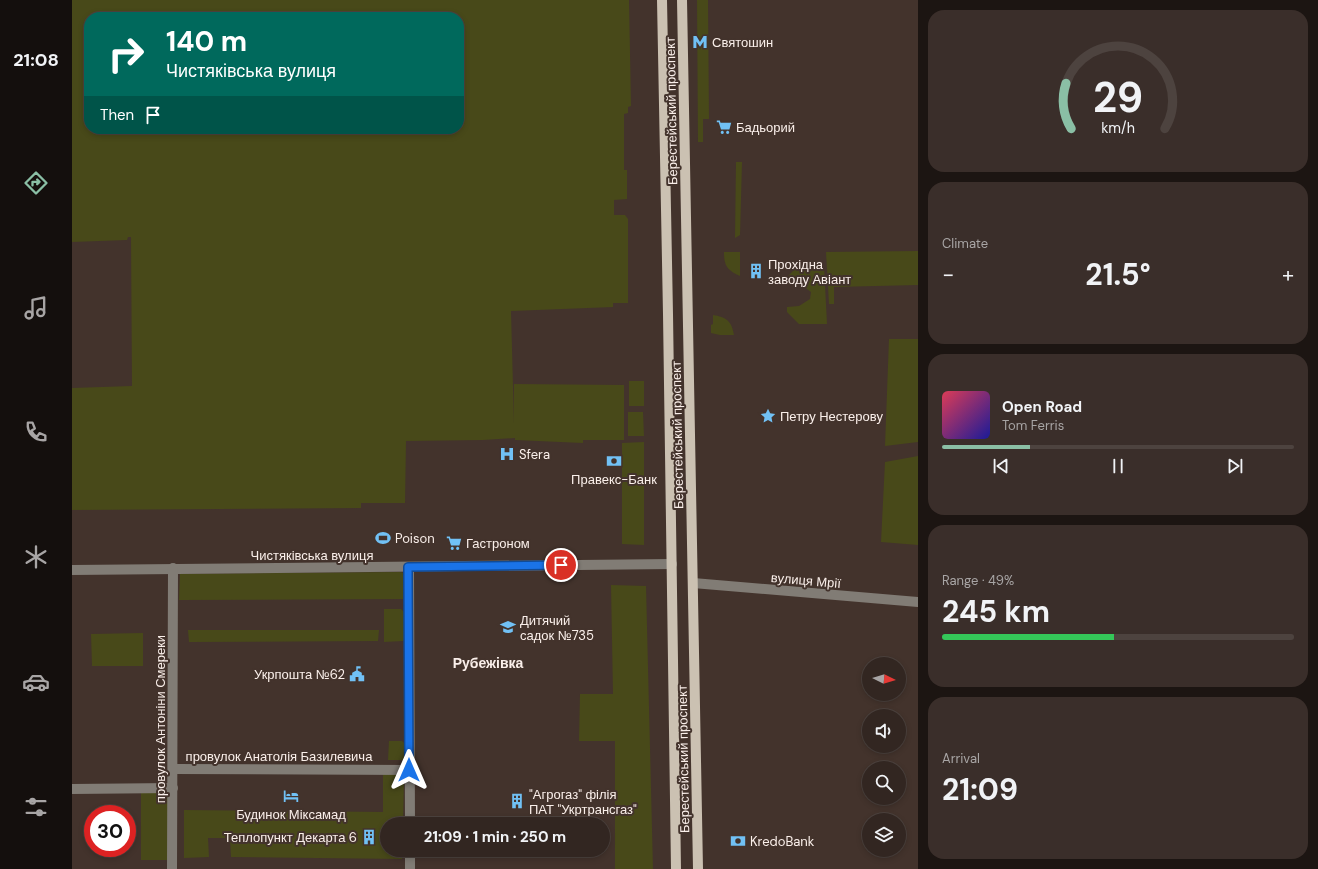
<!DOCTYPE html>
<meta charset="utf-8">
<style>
:root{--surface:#322621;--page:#3a2e2a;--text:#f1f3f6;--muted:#a8a5a5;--line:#4d433f;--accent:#8abfa5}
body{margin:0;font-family:"DM Sans",sans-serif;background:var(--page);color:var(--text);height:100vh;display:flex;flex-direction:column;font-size:15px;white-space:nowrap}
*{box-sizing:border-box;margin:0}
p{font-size:13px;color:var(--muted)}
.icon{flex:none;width:22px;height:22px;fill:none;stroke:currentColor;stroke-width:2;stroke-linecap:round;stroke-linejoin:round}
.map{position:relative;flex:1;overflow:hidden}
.side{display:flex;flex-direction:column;gap:10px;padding:10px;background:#1c1512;width:400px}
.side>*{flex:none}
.guide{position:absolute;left:12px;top:12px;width:380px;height:122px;border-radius:16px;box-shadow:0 2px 6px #0003,0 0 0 1px var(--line);background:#00695c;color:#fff;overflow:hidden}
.needle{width:26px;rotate:95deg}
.buttons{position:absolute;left:790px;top:657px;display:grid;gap:8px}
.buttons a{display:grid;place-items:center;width:44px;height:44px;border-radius:50%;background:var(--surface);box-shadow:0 2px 6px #0003,0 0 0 1px var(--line);font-size:20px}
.speed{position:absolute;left:12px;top:805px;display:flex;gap:8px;font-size:20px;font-weight:700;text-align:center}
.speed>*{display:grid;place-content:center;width:52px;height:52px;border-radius:50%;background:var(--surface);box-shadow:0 2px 6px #0003,0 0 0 1px var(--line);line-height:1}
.speed .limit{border:6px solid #d22;background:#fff;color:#111}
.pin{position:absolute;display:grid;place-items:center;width:34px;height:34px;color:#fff;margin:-17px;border:2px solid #fff;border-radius:50%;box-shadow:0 1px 4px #0007}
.me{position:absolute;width:44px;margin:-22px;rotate:0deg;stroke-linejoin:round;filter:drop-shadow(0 0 3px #0008)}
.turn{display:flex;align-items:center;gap:14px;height:84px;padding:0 16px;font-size:18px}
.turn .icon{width:52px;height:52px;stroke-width:2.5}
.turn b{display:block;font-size:28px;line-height:34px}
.then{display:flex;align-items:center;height:38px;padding:0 16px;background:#0003;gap:8px;font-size:15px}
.big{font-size:30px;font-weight:700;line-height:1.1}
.side .card{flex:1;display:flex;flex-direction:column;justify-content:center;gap:6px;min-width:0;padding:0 14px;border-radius:16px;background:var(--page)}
.side .dial{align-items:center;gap:0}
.dial svg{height:104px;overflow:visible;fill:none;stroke:var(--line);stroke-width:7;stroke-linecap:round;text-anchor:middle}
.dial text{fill:var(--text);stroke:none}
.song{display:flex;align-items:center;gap:12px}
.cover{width:48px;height:48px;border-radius:6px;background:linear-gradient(135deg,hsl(350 70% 55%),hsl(240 70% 35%))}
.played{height:4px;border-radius:2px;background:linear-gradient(90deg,var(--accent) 25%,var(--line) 25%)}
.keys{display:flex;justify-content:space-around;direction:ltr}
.heat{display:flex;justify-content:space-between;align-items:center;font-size:22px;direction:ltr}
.charge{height:6px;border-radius:3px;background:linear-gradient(90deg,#34c759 49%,var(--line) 0)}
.trip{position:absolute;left:308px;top:817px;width:230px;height:40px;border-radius:20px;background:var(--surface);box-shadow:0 2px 6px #0003,0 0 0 1px var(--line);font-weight:700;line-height:40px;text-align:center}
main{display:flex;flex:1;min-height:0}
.dock{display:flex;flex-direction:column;width:72px;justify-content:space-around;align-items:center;background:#140f0d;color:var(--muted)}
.dock .icon{width:28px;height:28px}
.dock .on{color:var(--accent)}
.dock b{font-size:18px;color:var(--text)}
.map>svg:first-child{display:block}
.green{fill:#484919;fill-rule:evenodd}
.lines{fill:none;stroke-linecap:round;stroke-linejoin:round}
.minor{stroke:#817c75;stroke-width:10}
.major{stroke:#cbc1b2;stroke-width:10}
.route-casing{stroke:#114b97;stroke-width:10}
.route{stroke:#1a73e8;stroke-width:7}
.labels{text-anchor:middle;stroke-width:4;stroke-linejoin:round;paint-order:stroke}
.poi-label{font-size:13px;fill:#faefea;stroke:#43332c;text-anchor:start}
.street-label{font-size:13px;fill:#faefea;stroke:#43332c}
.neighbourhood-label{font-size:14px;font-weight:bold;fill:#faefea;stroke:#43332c}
</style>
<main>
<nav class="dock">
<b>21:08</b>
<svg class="icon on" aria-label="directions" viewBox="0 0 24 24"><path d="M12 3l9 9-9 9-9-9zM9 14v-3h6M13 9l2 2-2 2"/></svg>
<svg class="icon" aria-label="music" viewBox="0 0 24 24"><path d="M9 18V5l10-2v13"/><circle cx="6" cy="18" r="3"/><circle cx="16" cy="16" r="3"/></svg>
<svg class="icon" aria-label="phone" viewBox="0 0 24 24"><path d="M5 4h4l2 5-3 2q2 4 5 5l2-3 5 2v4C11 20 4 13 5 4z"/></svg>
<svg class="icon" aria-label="climate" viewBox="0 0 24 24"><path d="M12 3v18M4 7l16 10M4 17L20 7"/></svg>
<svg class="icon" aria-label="car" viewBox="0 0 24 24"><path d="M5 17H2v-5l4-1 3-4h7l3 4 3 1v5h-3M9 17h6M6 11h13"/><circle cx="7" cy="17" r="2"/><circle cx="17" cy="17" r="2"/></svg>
<svg class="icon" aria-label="filters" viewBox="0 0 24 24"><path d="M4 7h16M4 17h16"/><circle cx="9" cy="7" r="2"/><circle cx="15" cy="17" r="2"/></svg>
</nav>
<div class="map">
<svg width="846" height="869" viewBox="0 0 846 869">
<rect width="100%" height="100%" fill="#43332c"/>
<g class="green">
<path d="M0,0H557L559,106L556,107V113L552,114V170H555V199L542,200V215H553L556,219V303H541V307L439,311L442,424V384L552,385V440H511V443L443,440V438L411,440L334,441L333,503H289V508L0,510V388L60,386L59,237H56L55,240L0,242ZM17,17H387V129H17Z"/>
<polygon points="625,0 636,0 637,119 631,119 631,142 626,142"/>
<polygon points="664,162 670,162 668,235 663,238"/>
<polygon points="846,251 846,285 762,287 762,304 757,304 754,252"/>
<path d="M652,252H668V276C655,270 652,266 652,252Z"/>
<polygon points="727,265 752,265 755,324 727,324 715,312 715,307 727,306 738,299 739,292 728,284 714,285 714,278"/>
<path d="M641,315C654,317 660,321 662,335H648L639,333V325L641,324Z"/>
<polygon points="817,339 846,339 846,442 813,446"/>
<rect x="557" y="381" width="15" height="25"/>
<polygon points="556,412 571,412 572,436 556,436"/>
<polygon points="572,442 572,545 550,544 550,443"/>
<polygon points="846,456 846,545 809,542 813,462"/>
<polygon points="329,572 331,573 331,599 107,600 108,574"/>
<polygon points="539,585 574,586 581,869 543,869 543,741 507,741 508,694 541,694"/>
<polygon points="312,609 329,609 333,613 333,638 331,641 312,642"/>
<polygon points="116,630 307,630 306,641 117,642"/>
<polygon points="71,633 71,666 20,666 19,634"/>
<polygon points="317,741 330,741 332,743 332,760 316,760"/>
<polygon points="311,774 329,774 332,778 331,824 315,824 315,850 330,850 330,859 159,857 158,838 136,838 137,857 112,858 112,810 311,812"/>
<polygon points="69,791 97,791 96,860 69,860"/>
</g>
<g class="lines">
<g class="minor">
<polyline points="337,567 338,824"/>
<polyline points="0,570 600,564"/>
<polyline points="621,583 846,602"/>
<polyline points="101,769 337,770"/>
<polyline points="0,789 101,788"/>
<polyline points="338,850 338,869"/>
<polyline points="100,869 101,568"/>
</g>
<g class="major">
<polyline points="590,0 596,314 604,869"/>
<polyline points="610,0 626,869"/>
</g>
</g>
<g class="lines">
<g class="route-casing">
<polyline id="route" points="337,770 336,567 489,565"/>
</g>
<use href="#route" class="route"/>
</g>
<defs>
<g id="metro-bare" transform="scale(1.2)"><path d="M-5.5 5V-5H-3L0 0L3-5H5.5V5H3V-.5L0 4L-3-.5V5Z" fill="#71c1f5" stroke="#43332c" stroke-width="2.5" paint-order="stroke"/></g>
<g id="supermarket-bare" transform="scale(1.2)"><path d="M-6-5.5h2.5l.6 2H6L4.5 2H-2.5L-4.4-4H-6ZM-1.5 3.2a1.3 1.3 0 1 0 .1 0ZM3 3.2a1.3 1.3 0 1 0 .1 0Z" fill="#71c1f5" stroke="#43332c" stroke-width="2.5" paint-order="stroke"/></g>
<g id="building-bare" transform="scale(1.2)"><path d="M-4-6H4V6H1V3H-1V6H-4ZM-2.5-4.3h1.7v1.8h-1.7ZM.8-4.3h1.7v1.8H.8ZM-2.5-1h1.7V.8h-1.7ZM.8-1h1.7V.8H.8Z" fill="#71c1f5" stroke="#43332c" stroke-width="2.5" paint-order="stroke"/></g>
<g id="sight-bare" transform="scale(1.2)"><path d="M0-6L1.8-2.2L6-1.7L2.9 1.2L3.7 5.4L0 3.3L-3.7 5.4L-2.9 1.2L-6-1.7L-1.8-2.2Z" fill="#71c1f5" stroke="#43332c" stroke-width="2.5" paint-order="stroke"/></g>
<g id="hospital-bare" transform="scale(1.2)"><path d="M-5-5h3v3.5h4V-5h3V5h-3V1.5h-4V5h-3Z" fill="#71c1f5" stroke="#43332c" stroke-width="2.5" paint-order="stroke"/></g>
<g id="bank-bare" transform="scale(1.2)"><path d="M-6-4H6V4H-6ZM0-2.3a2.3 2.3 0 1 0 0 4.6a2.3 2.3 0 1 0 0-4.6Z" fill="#71c1f5" stroke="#43332c" stroke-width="2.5" paint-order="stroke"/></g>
<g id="stadium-bare" transform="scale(1.2)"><path d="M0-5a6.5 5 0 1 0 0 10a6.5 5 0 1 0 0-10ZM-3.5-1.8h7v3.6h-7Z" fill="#71c1f5" stroke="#43332c" stroke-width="2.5" paint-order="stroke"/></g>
<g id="school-bare" transform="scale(1.2)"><path d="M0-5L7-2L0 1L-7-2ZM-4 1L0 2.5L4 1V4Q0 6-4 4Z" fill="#71c1f5" stroke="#43332c" stroke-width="2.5" paint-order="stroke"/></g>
<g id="civic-bare" transform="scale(1.2)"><path d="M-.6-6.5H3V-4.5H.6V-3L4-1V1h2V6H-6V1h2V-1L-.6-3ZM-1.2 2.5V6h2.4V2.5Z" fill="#71c1f5" stroke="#43332c" stroke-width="2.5" paint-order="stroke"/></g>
<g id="hotel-bare" transform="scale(1.2)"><path d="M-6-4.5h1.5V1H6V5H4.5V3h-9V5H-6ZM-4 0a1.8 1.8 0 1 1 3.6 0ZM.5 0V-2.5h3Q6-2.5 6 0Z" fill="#71c1f5" stroke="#43332c" stroke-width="2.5" paint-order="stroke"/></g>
</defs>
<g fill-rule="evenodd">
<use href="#metro-bare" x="628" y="42"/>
<use href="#supermarket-bare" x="652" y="127"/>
<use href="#building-bare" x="684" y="271"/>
<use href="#sight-bare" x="696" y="416"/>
<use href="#hospital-bare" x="435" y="454"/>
<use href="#bank-bare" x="542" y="461"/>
<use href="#stadium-bare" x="311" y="538"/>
<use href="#supermarket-bare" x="382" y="543"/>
<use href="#school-bare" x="436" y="627"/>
<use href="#civic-bare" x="285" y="674"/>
<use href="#hotel-bare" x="219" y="796"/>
<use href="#building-bare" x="445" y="801"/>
<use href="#building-bare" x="297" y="837"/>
<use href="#bank-bare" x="666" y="841"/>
</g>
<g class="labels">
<g class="poi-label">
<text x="640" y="47">Святошин</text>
<text x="664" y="132">Бадьорий</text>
<text x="696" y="269">Прохідна<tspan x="696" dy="15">заводу Авіант</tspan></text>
<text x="708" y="421">Петру Нестерову</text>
<text x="447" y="459">Sfera</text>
<text x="542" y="484" text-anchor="middle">Правекс-Банк</text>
<text x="323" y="543">Poison</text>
<text x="394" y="548">Гастроном</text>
<text x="448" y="625">Дитячий<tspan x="448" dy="15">садок №735</tspan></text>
<text x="273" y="679" text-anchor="end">Укрпошта №62</text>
<text x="457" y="799">"Агрогаз" філія<tspan x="457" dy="15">ПАТ "Укртрансгаз"</tspan></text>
<text x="219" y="819" text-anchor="middle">Будинок Міксамад</text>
<text x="285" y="842" text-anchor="end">Теплопункт Декарта 6</text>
<text x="678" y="846">KredoBank</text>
</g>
<g class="street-label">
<text transform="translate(599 111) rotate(-91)" y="5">Берестейський проспект</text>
<text transform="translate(605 435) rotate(-91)" y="5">Берестейський проспект</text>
<text x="240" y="560">Чистяківська вулиця</text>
<text transform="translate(734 580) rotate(5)" y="5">вулиця Мрії</text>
<text transform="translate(88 719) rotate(-90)" y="5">провулок Антоніни Смереки</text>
<text x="207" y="761">провулок Анатолія Базилевича</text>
<text transform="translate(611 759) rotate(-91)" y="5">Берестейський проспект</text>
</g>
<g class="neighbourhood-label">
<text x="416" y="668">Рубежівка</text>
</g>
</g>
</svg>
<div class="buttons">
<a><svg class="needle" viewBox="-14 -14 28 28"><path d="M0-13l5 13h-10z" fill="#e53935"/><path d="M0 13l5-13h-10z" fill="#a8a5a5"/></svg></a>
<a><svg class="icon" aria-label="sound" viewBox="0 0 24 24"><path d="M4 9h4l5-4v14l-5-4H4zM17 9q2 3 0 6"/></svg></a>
<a><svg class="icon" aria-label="search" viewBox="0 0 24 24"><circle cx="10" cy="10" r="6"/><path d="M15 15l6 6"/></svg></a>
<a><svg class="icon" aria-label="layers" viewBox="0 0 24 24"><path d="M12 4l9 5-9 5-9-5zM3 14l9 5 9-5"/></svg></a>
</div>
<div class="speed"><div class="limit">30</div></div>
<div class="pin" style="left:489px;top:565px;background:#d93025"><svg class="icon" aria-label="arrive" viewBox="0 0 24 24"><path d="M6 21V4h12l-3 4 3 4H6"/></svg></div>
<svg class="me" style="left:337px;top:770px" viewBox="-20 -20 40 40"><path d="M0-17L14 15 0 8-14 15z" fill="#1a73e8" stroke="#fff" stroke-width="4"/></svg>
<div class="trip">21:09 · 1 min · 250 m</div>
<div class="guide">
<div class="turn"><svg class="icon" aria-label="right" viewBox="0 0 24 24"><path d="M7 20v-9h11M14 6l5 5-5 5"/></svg><div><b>140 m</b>Чистяківська вулиця</div></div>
<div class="then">Then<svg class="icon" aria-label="arrive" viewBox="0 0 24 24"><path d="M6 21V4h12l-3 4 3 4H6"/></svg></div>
</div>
</div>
<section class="side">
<div class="card dial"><svg viewBox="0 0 100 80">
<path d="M14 69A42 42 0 1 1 86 69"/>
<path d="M14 69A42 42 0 0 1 10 34" stroke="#8abfa5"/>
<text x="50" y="56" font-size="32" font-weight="700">29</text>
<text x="50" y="72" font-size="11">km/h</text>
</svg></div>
<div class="card"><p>Climate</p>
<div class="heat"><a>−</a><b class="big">21.5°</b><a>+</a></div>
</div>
<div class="card">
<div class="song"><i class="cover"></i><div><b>Open Road</b><p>Tom Ferris</p></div></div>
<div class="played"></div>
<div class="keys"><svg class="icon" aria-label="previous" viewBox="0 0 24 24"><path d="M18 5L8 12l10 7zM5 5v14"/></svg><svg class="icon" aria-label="pause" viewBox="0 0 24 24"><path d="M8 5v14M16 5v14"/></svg><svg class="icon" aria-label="next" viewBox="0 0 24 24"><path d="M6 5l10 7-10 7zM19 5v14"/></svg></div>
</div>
<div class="card"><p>Range · 49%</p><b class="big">245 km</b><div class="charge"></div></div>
<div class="card"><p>Arrival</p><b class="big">21:09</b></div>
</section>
</main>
